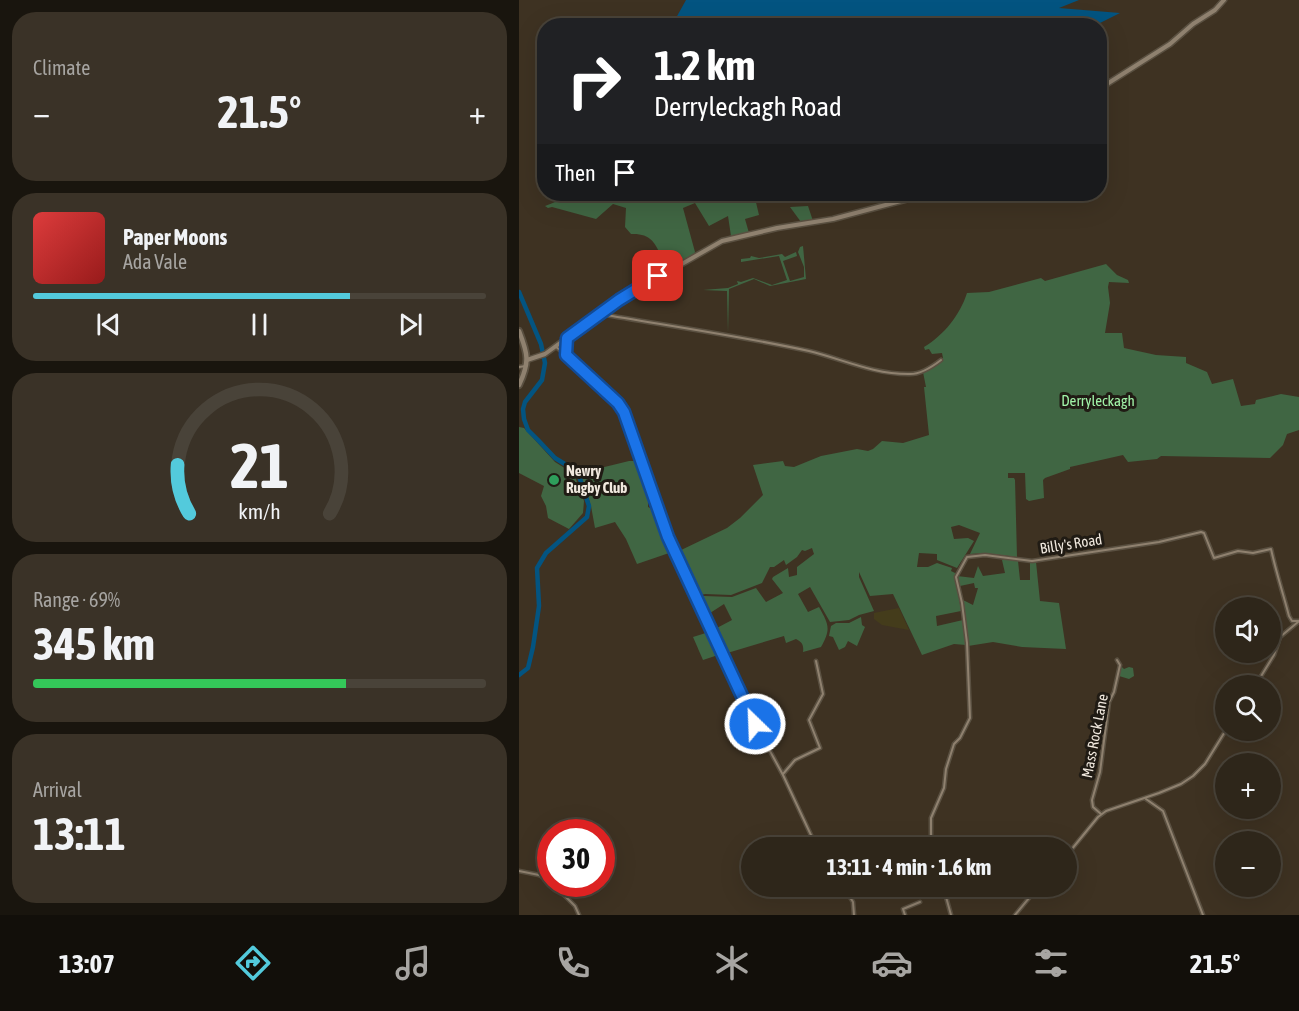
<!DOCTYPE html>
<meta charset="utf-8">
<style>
:root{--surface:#2e261a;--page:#3a3227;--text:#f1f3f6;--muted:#a7a5a2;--line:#494339;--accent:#53cadc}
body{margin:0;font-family:"Asap Condensed",sans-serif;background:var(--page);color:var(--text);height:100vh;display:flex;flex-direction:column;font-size:22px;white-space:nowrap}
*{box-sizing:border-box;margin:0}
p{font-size:20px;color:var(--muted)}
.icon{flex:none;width:33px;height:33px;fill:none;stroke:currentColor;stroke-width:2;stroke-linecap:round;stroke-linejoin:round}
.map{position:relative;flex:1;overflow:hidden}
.sheet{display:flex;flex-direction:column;gap:12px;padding:12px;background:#19150e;width:519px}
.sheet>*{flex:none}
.hud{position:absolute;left:18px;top:18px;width:570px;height:183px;border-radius:24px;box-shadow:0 6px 24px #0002,0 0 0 2px var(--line);background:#202124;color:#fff;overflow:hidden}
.fabs{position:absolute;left:696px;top:597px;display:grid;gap:12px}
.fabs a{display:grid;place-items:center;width:66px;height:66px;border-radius:50%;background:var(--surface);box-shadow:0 6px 24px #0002,0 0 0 2px var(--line);font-size:30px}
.speed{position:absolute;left:18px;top:819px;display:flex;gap:12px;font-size:30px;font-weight:700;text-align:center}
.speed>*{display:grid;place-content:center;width:78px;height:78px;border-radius:50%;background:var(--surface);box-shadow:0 6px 24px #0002,0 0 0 2px var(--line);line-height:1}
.speed .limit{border:9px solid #d22;background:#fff;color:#111}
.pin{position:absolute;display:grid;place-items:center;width:51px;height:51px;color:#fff;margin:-26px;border-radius:12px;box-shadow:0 3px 9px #0006}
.me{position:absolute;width:66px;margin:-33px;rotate:336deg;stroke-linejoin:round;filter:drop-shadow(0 0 4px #0008)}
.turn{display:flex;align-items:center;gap:21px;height:126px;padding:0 18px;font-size:27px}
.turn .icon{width:78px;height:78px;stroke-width:2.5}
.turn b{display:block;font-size:42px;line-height:51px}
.then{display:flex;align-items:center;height:57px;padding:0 18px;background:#0003;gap:12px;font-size:22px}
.big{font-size:45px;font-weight:700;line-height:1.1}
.sheet .widget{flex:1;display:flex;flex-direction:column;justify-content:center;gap:9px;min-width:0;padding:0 21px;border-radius:24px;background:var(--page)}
.sheet .dial{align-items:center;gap:0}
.dial svg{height:156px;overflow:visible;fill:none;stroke:var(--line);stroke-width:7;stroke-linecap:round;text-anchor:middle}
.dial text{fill:var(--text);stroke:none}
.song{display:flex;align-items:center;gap:18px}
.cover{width:72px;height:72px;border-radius:9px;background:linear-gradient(135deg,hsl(0 70% 55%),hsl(0 70% 35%))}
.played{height:6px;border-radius:3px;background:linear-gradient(90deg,var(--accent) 70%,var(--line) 70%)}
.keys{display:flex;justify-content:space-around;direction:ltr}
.heat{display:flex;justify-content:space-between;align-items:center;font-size:33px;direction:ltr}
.charge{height:9px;border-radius:4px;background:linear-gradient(90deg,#34c759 69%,var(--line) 0)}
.trip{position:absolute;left:222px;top:837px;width:336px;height:60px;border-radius:30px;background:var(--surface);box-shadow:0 6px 24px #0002,0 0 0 2px var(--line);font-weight:700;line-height:60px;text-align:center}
.tabs{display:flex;height:96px;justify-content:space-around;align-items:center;background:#120f0a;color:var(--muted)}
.tabs .icon{width:42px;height:42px}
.tabs .active{color:var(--accent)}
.tabs b{font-size:27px;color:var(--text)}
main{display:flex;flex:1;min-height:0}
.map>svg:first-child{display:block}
.green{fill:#406643}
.sand{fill:#443c1b}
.water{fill:#035481}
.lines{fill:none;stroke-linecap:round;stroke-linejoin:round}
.river{stroke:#035481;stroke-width:4.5}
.minor-casing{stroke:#5a5041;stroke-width:5}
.tertiary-casing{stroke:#5a5041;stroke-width:7}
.secondary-casing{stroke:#5a5041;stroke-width:8}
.minor{stroke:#8f816f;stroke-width:2}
.tertiary{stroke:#8f816f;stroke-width:4}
.secondary{stroke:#8f816f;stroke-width:4.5}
.route-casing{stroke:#114b97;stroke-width:15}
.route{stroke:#1a73e8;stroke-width:10}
.leisure-dot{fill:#2e9e5b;stroke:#201b14;stroke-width:2}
.labels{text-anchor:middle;stroke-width:6;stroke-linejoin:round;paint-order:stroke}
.park-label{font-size:15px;fill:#a1f3a8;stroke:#201b14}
.poi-label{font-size:15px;font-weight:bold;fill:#f0e8de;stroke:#201b14;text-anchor:start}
.street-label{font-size:15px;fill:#f0e8de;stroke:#201b14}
</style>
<main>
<section class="sheet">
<div class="widget"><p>Climate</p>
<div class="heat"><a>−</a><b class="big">21.5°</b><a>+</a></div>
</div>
<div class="widget">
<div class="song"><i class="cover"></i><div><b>Paper Moons</b><p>Ada Vale</p></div></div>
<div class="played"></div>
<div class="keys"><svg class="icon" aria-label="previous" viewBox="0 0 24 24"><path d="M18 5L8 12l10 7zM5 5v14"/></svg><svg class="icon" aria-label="pause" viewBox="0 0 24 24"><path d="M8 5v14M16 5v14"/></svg><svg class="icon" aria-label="next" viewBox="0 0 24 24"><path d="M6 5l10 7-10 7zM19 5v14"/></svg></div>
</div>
<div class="widget dial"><svg viewBox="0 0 100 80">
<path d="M14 69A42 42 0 1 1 86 69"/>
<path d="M14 69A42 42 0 0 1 8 44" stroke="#53cadc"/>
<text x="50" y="56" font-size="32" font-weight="700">21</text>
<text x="50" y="72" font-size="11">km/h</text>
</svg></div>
<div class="widget"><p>Range · 69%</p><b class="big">345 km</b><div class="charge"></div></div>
<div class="widget"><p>Arrival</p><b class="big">13:11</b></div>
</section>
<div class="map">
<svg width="780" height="915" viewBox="0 0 780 915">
<rect width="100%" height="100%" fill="#3e3222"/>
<g class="green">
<path d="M43,194H235L240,215L226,219L230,233L212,236L209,216L190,226L176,203L164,208L176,252L174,257L135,276L145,263C137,245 134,233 112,234L106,227L107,208L94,204L77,219L33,207L29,208L26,206L44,199Z"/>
<polygon points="289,206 294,221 282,222 271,207"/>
<polygon points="284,246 287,279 251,286 235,279 210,289 209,333 208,291 184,290 209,288 219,284 218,281 222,282 234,278 253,285 268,280 260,256 222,262 222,259 231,258 232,256 240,258 263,254 266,257 277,252 278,256 264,261 271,281 285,277 285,267 279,252 281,247"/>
<path d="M587,264L598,275L609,280L610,283L590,282L589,287L591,303L586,333H603L605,348L637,355L667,357V363L688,372L693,384L714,379L722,406L736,404L737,400L762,394L780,397V430L768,434L764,445L751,458L642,456L638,459L609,462L604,455L551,467V469L526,478L524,480L525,498L510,501L507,499L506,473H489V478H495L496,480L498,557L465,553L451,554L461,533L440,525L432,527L435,539L449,538L455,541L438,568L418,560V554L400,553L398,567H409L418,563L433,568L432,571L436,573L442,611L417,616L418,626L444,620L447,645L435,644L403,655L374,594L351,596L340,572V577L355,611L340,615L330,620L311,622L291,587L279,594L289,612L300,607C310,625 312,629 302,647L284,652C285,645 283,642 277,639L267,643L265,636L205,654L194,630L213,620L205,604L188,615L179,599L185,596L213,597L237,588L247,602L264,593L253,579L254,577L269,568L270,577L278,575V567L295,554L293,548L286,551L283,550L278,557L267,565L265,560L255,567H251L243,583L212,595L186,594L178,596L158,552L208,528L221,518L244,495L234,465L264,461L266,466L275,467L302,456L338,449L349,451L354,449L363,441L384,443L410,435L405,387H407L404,372L414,367L424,358L423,353L413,354L410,349L406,350L405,347C425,335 441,315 448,293L470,292L522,278L526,281Z"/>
<polygon points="0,427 5,428 36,462 55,474 65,501 64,513 50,529 29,518 27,506 22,496 25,486 0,473"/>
<polygon points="110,461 119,461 132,499 129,502 129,507 137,511 153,552 118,564 107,539 96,522 76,528 72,506 61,473"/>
<polygon points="486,559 499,561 501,580 511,580 511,562 517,562 521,601 540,603 547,649 503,647 474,642 449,646 442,599 454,605 459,588 456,588 455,583 441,586 439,584 438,576 455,578 459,566 464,576 486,573 483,560"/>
<polygon points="342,617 343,625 346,627 338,646 329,641 326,647 320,650 314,637 310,636 312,626 317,623 330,623"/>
<polygon points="190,632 193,633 202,654 184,660 174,637"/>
<polygon points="602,666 605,669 610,667 614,668 615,676 610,679 600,676"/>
</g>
<polygon class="sand" points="380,608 390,630 363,625 355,619 355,613"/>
<polygon class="water" points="167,0 560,0 540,8 601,13 575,26 161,25 157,18"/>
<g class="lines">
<polyline class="river" points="0,292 22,344 26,363 23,380 6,402 4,409 5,419 9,430 19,440 36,458 49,466 60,476 70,506 68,517 27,553 18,568 20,606 14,647 9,668 0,675"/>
<g class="minor-casing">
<g id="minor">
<path d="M81,314C151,326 221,336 290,351C323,359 354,374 389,374C401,375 413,367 422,360"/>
<path d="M36,346C60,366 89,386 105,412L149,537L232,716L264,775L298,848"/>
<polyline points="47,355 48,338"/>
<polyline points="0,367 7,366"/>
<polyline points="736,686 755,655 761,637 779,622"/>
<polyline points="264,774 276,760 301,748 290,720 304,694 297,661"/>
<polyline points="627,799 644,811 684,915"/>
<polyline points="582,814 574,807 573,800 581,772 590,702 595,692 601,665 598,660"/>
<path d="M412,848V818L425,788L427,769L435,744L441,738L451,718L448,643L443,603L437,577L448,557L466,555L513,561L640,542L682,532L685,533L695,558L719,551L734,553L752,549C757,572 764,593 770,616L773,621H780"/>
<polyline points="548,855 579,817 587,811 640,793 662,784 674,776 686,764 707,730"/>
<polyline points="0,871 20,875 32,881"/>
<polyline points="34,884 56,906 60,915"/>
<polyline points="324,886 334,902 335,915"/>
<polyline points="424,886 432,915"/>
<polyline points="386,915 384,909 401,902"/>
<polyline points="496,915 520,886"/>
</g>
</g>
<g class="tertiary-casing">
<g id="tertiary">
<polyline points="580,89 651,44 674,24 696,10 705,0"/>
<polyline points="8,360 26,354 100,300 203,241 258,228 314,219 408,194"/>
</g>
</g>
<g class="secondary-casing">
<path id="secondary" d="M0,331C9,354 11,362 0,385"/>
</g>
<use href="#minor" class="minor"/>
<use href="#tertiary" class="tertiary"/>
<use href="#secondary" class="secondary"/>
</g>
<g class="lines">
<g class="route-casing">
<polyline id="route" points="139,276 100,300 48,338 47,355 99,403 105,412 149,537 236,724"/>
</g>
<use href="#route" class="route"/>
</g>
<circle class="leisure-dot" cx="35" cy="480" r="6"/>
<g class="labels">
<g class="park-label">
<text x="579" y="406">Derryleckagh</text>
</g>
<g class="poi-label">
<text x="47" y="476">Newry<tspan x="47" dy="17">Rugby Club</tspan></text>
</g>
<g class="street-label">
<text transform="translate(552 544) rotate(-9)" y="5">Billy's Road</text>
<text transform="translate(576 736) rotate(-79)" y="5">Mass Rock Lane</text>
</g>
</g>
</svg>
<div class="fabs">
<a><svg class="icon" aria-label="sound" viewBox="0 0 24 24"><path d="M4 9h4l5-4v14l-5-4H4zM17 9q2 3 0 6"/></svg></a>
<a><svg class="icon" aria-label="search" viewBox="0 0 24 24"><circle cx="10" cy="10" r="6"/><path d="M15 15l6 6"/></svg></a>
<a>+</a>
<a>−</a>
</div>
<div class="speed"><div class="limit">30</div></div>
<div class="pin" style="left:139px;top:276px;background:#d93025"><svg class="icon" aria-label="arrive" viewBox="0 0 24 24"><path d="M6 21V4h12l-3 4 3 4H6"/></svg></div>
<svg class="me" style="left:236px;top:724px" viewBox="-20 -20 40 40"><circle r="17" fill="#1a73e8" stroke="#fff" stroke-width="3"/><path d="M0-11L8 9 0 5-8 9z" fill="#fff"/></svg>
<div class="trip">13:11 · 4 min · 1.6 km</div>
<div class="hud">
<div class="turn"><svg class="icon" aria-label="right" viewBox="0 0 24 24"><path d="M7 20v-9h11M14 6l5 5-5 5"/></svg><div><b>1.2 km</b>Derryleckagh Road</div></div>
<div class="then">Then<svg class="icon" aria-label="arrive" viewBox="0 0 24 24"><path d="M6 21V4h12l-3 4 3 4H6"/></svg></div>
</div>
</div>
</main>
<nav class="tabs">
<b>13:07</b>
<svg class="icon active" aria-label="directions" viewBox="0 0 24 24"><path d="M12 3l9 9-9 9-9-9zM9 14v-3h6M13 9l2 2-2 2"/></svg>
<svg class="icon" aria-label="music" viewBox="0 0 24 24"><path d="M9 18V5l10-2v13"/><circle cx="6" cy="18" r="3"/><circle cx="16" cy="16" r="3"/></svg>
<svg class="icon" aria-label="phone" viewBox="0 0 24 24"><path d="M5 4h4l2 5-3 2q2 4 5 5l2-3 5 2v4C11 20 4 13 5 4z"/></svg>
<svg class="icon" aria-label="climate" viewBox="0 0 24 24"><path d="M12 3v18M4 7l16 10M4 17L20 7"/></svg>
<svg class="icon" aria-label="car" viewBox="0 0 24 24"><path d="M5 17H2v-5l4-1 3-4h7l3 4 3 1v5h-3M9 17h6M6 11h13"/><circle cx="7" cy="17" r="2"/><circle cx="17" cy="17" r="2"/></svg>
<svg class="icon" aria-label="filters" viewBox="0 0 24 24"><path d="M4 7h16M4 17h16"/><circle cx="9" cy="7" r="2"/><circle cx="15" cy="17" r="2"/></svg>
<b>21.5°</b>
</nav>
